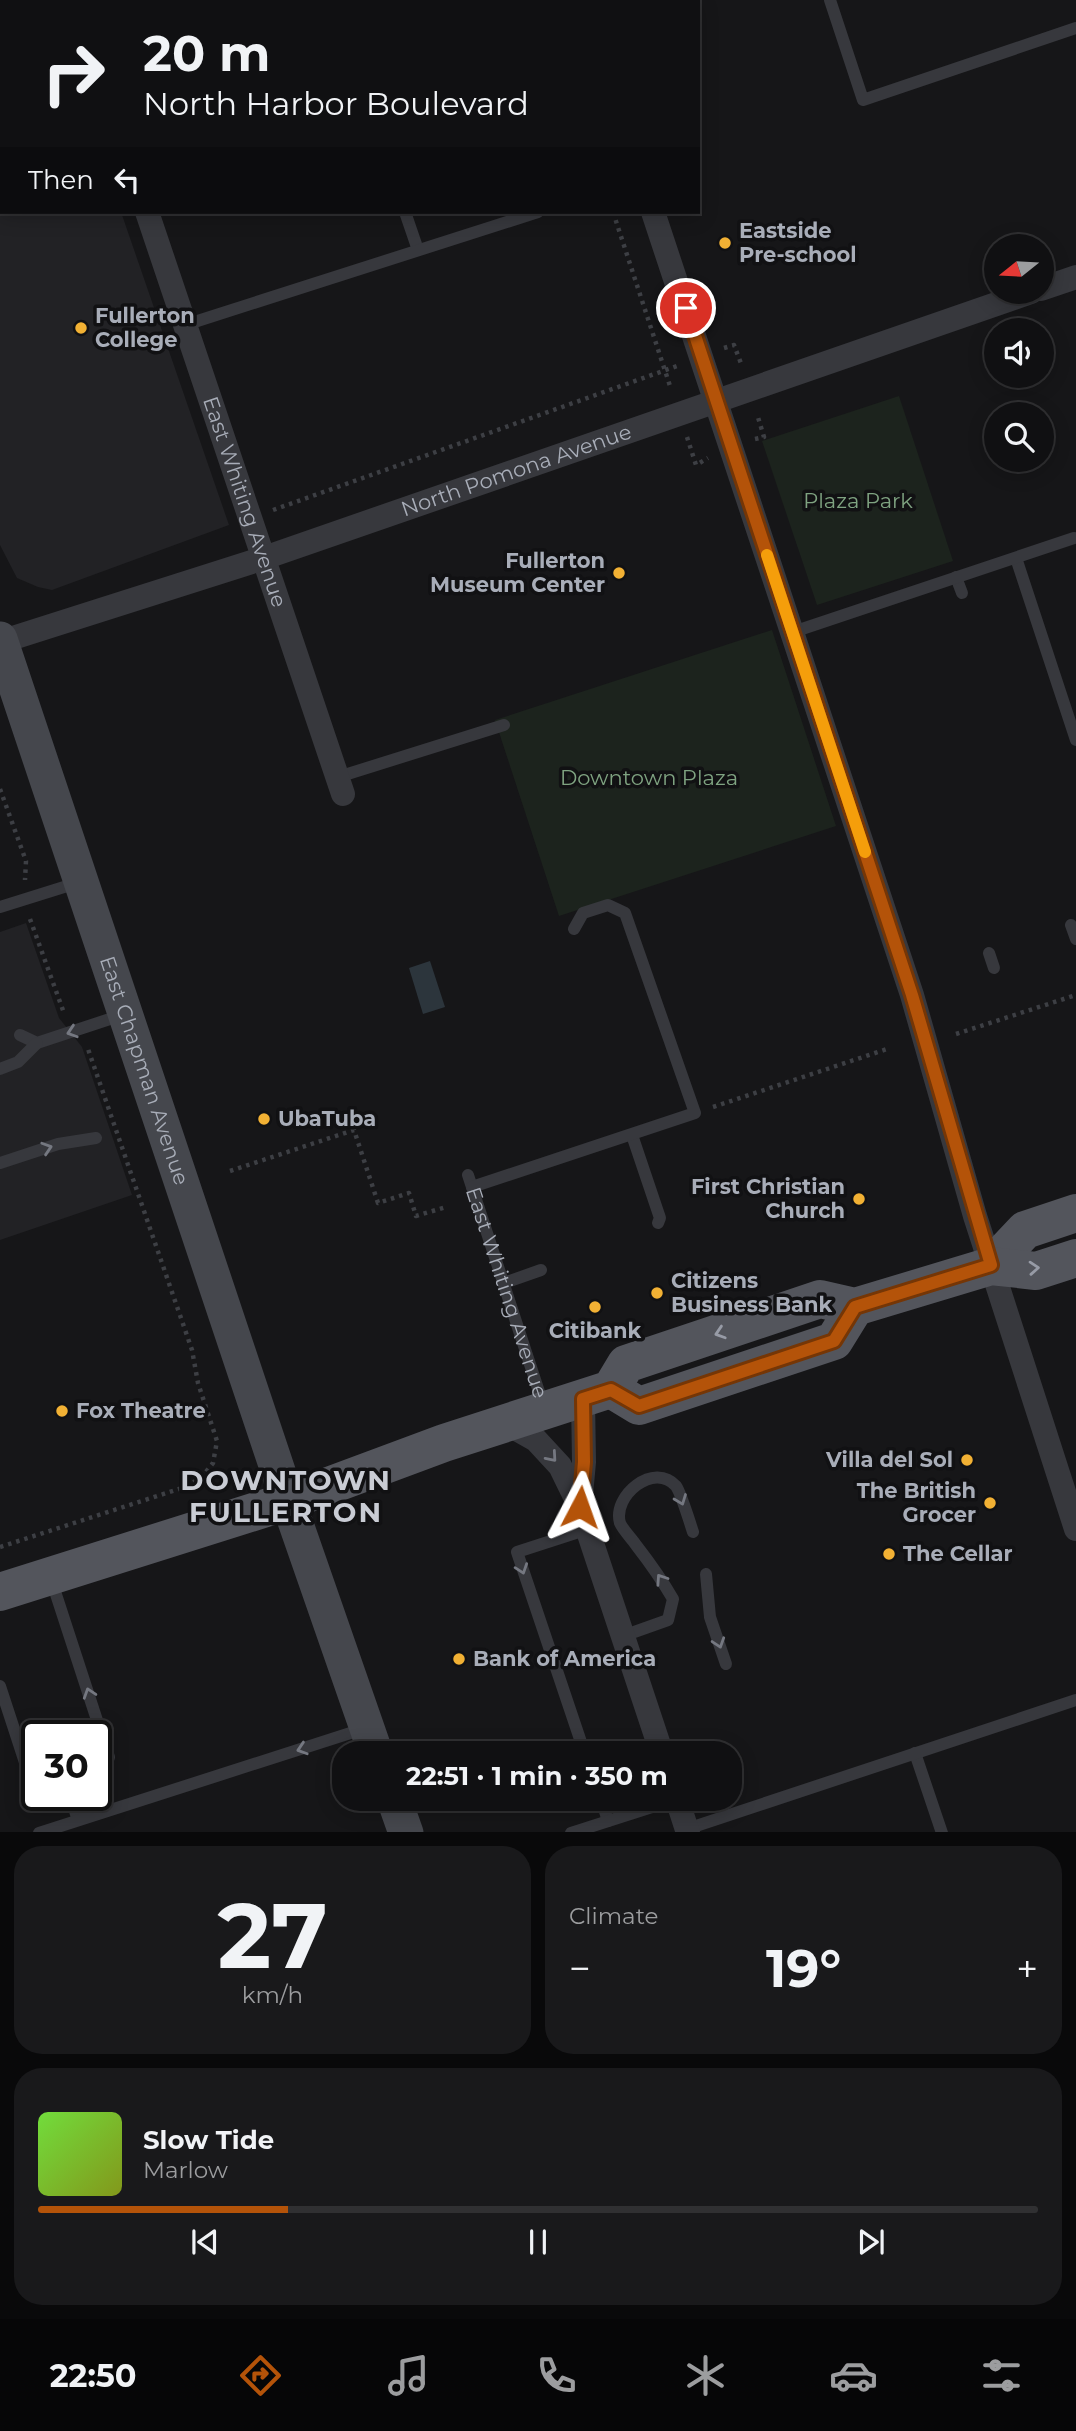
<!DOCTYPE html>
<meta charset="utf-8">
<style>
:root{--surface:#101012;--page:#19191b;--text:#f1f3f6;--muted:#9c9d9f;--line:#303032;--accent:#b45309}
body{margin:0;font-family:Montserrat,sans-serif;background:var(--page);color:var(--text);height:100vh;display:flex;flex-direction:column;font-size:26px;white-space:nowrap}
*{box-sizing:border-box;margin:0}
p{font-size:23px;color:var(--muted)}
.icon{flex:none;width:38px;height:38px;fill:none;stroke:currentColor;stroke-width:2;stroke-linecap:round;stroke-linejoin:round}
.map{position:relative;height:1832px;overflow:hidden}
.details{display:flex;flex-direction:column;gap:14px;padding:14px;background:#09090a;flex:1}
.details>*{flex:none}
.top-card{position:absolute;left:0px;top:0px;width:700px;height:214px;box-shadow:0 4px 18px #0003,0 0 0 2px var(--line);background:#101012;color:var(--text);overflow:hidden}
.needle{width:46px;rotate:252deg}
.fabs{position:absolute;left:984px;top:234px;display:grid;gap:14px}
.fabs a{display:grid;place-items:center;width:70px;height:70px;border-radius:50%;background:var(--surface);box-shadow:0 4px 18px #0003,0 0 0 2px var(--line);font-size:35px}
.speed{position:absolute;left:21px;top:1720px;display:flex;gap:14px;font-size:35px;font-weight:700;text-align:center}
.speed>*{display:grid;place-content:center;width:91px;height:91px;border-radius:50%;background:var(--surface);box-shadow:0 4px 18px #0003,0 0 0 2px var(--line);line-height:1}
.speed .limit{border:4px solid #111;border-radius:10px;background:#fff;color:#111}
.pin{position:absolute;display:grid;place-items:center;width:60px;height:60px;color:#fff;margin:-30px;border:4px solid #fff;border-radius:50%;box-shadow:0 2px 7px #0007}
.me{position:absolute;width:77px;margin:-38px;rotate:4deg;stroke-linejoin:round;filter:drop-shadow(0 0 5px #0008)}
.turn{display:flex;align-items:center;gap:24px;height:147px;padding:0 28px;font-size:32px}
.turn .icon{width:91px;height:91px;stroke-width:2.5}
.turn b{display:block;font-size:49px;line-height:60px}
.then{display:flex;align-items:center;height:66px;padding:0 28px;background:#0003;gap:14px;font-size:26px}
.big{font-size:52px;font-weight:700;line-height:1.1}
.details .card{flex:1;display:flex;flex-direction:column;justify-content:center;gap:10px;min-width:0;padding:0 24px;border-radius:28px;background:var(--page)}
.details .dial{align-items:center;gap:0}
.dial b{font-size:91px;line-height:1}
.song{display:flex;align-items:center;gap:21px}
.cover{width:84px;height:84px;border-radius:10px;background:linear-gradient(135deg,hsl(100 70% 55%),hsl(70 70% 35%))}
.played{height:7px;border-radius:4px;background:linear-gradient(90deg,var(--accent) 25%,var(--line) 25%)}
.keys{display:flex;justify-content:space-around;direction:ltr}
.heat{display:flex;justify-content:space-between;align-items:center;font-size:38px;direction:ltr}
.details .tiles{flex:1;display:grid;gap:14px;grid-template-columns:1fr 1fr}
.card:last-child{grid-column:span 2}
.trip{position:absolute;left:332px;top:1741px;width:410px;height:70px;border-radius:28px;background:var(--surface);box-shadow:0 4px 18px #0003,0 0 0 2px var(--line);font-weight:700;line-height:70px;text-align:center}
.dock{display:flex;height:112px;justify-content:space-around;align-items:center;background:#060607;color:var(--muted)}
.dock .icon{width:49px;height:49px}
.dock .current{color:var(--accent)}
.dock b{font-size:32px;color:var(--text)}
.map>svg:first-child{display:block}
.built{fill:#222225}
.green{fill:#1c231d}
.water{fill:#2c353c}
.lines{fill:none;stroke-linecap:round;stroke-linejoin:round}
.path{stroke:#3d3f44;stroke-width:4.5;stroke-dasharray:3.5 5;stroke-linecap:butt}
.lane{stroke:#37383d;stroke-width:12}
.street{stroke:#37383d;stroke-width:24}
.secondary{stroke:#45474d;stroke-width:35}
.primary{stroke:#53555c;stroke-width:38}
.oneway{stroke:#757881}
.oneway2{stroke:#979ba6}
.route-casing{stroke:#753606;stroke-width:18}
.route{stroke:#b45309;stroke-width:12}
.slow{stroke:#f59e0b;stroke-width:12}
.poi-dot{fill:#f2b134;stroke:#111113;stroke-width:2.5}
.labels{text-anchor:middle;stroke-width:7;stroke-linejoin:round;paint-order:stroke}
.poi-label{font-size:21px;font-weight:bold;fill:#a8adb8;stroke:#111113;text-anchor:start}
.street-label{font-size:21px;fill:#a8adb8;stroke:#111113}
.park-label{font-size:21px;fill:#7fa381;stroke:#111113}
.district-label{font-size:28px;font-weight:bold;letter-spacing:2px;fill:#c9ccd4;stroke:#111113}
</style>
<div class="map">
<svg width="1076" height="1833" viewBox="0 0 1076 1833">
<rect width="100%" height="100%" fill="#161618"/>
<g class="built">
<polygon points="0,0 49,2 2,2 2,212 121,212 229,525 52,590 38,587 17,578 0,545"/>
<polygon points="26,923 59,1018 82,1047 132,1195 0,1240 0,932"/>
</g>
<g class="green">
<polygon points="899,396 953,561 817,605 762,441"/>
<polygon points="772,630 836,826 559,916 495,720"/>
</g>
<polygon class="water" points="430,961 445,1007 423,1014 409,968"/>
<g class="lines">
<g class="path">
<polyline points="45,0 45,2"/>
<polyline points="543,0 543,2"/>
<polyline points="613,212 671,389"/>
<polyline points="724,348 734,345 742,366"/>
<polyline points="687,437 696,465 708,458"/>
<polyline points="755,439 764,437 757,414"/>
<polyline points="273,510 677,366"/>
<polyline points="0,789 26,861 25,880"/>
<polyline points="30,919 64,1013"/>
<polyline points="956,1034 1076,995"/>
<polyline points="713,1107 890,1048"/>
<polyline points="230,1171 354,1130 378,1203 409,1193 416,1216 446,1207"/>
<polyline points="0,1547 185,1487 201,1478 213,1463 217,1441 198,1383 192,1350 87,1046"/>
</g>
<g class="lane">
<polyline points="335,0 336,2"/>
<polyline points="830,0 863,100 1076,28"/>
<polyline points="370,2 376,0"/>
<polyline points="405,212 418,250"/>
<polyline points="185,325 538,212"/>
<polyline points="1016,558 1076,740"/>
<polyline points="956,577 962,593"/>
<polyline points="793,632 1074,538"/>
<polyline points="338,777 504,725"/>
<polyline points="0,907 80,882"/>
<polyline points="1071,925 1076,939"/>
<polyline points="989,953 994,968"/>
<polyline points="20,1035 37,1043 125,1014"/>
<polyline points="0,1069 18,1062 37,1043"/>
<polyline points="632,1135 660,1218 658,1223"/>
<polyline points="0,1163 58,1144 96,1138"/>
<path id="s1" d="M468,1175L544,1407"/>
<polyline points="472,1187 695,1113 625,913 608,905 583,913 574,929"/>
<polyline points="504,1283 541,1270"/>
<polyline points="706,1574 710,1617 726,1664"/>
<polyline points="51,1579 109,1757 103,1775 96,1777"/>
<path d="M623,1636L668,1620L673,1599C662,1580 650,1563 636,1545C632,1539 623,1530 620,1523C612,1496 654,1461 676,1486C681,1493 690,1523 693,1532"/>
<polyline points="0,1686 32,1784 37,1788"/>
<polyline points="915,1753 942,1833"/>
<polyline points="585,1754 517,1552 588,1529"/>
<polyline points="70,1796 78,1820"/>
<polyline points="601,1799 608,1821"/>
<polyline points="687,1829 1076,1700"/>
<polyline points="39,1833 366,1728"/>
<polyline points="571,1833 677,1799"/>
</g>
<g class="street">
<polyline points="76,0 76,2"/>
<polyline points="582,0 582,2"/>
<path id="s2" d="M147,212L343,794"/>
<polyline points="653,212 912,995 975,1216 1076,1529"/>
<polyline points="1041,289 1076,277"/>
<path id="s3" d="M0,642L264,558L1031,292"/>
<polyline points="506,1423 536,1440 560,1466 580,1507 662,1754"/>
<polyline points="580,1506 584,1462 583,1399"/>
<polyline points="677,1799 688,1833"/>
</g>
<g class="secondary">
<path id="s4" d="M0,639L288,1501L376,1754"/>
<polyline points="394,1799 406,1833"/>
</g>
<g class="primary">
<polyline points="991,1266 1025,1230 1076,1213"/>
<polyline points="611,1389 639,1406 834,1341 855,1307"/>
<polyline points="0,1592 288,1501 444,1443 611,1389 626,1364 820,1299 855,1307 991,1266 1036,1271 1076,1258"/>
</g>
</g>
<defs><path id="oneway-chevron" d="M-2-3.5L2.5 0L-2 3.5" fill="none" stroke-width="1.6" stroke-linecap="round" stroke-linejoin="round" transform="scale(1.75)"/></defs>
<g class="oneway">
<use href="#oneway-chevron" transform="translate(72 1032) rotate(162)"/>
<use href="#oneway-chevron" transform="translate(47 1148) rotate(-18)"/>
<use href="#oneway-chevron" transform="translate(552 1457) rotate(49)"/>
<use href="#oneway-chevron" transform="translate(681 1500) rotate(69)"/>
<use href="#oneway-chevron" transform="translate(522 1569) rotate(71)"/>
<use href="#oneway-chevron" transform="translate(661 1579) rotate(-124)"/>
<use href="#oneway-chevron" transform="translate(719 1643) rotate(72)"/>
<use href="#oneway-chevron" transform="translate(89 1693) rotate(-108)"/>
<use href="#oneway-chevron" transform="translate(302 1749) rotate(162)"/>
</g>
<g class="oneway2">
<use href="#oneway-chevron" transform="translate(1034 1268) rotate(-4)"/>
<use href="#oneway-chevron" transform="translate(720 1333) rotate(162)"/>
</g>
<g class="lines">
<g class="route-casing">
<polyline id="route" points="580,1507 584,1462 583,1399 611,1390 639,1406 834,1341 855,1307 991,1265 912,995 686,308"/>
</g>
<use href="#route" class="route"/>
<polyline class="slow" points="767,555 865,852"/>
</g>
<g class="poi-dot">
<circle cx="725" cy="243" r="7"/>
<circle cx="81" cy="328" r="7"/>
<circle cx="619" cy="573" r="7"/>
<circle cx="264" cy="1119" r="7"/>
<circle cx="859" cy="1199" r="7"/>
<circle cx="657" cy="1293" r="7"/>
<circle cx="595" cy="1307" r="7"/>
<circle cx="62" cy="1411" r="7"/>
<circle cx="967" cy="1460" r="7"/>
<circle cx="990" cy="1503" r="7"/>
<circle cx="889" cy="1554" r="7"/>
<circle cx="459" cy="1659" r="7"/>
</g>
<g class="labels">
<g class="poi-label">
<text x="739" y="238">Eastside<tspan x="739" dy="24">Pre-school</tspan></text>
<text x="95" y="323">Fullerton<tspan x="95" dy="24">College</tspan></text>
<text x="605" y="568" text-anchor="end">Fullerton<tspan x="605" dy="24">Museum Center</tspan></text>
<text x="278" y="1126">UbaTuba</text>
<text x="845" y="1194" text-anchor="end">First Christian<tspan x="845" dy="24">Church</tspan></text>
<text x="671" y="1288">Citizens<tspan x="671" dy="24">Business Bank</tspan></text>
<text x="595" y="1338" text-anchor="middle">Citibank</text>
<text x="76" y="1418">Fox Theatre</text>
<text x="953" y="1467" text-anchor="end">Villa del Sol</text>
<text x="976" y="1498" text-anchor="end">The British<tspan x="976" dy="24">Grocer</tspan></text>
<text x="903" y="1561">The Cellar</text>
<text x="473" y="1666">Bank of America</text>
</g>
<g class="street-label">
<text dy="7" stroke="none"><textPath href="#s3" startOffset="544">North Pomona Avenue</textPath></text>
<text dy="7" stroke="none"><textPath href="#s2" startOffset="306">East Whiting Avenue</textPath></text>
<text dy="7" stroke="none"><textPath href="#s4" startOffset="455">East Chapman Avenue</textPath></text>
<text dy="7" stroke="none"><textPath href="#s1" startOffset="124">East Whiting Avenue</textPath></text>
</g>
<g class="park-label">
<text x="858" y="508">Plaza Park</text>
<text x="649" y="785">Downtown Plaza</text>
</g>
<g class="district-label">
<text x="286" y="1490">DOWNTOWN<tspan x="286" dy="32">FULLERTON</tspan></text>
</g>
</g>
</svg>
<div class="fabs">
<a><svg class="needle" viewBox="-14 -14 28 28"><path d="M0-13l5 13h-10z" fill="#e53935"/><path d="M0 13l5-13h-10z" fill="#9c9d9f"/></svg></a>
<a><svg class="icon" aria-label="sound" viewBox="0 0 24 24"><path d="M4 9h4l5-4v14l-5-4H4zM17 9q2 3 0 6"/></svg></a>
<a><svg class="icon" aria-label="search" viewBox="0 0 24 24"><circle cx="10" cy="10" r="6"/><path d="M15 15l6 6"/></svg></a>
</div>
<div class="speed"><div class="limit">30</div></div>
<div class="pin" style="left:686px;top:308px;background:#d93025"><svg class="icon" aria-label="arrive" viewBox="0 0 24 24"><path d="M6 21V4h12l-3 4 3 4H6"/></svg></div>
<svg class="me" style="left:580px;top:1507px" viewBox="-20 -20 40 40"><path d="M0-17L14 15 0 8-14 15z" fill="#b45309" stroke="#fff" stroke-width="4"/></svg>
<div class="trip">22:51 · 1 min · 350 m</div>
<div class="top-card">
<div class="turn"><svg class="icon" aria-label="right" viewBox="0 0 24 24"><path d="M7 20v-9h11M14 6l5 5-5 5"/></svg><div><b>20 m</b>North Harbor Boulevard</div></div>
<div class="then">Then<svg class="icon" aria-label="left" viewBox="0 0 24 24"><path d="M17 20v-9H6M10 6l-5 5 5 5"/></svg></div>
</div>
</div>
<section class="details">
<div class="tiles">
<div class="card dial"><b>27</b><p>km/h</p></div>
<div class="card"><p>Climate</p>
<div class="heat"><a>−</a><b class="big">19°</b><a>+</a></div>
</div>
<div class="card">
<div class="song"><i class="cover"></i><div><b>Slow Tide</b><p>Marlow</p></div></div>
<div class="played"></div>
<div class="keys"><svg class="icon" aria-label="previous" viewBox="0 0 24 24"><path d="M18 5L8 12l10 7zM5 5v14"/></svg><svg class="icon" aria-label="pause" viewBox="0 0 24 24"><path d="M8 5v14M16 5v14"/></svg><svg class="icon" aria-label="next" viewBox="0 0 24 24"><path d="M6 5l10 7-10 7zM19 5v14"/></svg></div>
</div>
</div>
</section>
<nav class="dock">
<b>22:50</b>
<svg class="icon current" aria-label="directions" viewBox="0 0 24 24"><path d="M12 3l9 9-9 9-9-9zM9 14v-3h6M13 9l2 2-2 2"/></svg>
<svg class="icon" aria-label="music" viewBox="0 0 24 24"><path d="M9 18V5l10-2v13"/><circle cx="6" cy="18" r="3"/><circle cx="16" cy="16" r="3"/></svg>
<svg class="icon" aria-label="phone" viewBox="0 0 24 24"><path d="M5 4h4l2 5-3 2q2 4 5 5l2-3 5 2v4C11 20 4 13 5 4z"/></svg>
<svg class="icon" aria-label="climate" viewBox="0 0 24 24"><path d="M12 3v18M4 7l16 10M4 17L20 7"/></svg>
<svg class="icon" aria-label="car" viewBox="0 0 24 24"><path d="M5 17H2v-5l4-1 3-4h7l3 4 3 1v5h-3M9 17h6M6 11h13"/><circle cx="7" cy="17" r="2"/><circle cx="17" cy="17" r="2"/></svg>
<svg class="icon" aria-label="filters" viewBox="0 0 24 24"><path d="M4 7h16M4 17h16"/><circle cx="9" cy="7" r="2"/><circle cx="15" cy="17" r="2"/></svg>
</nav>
